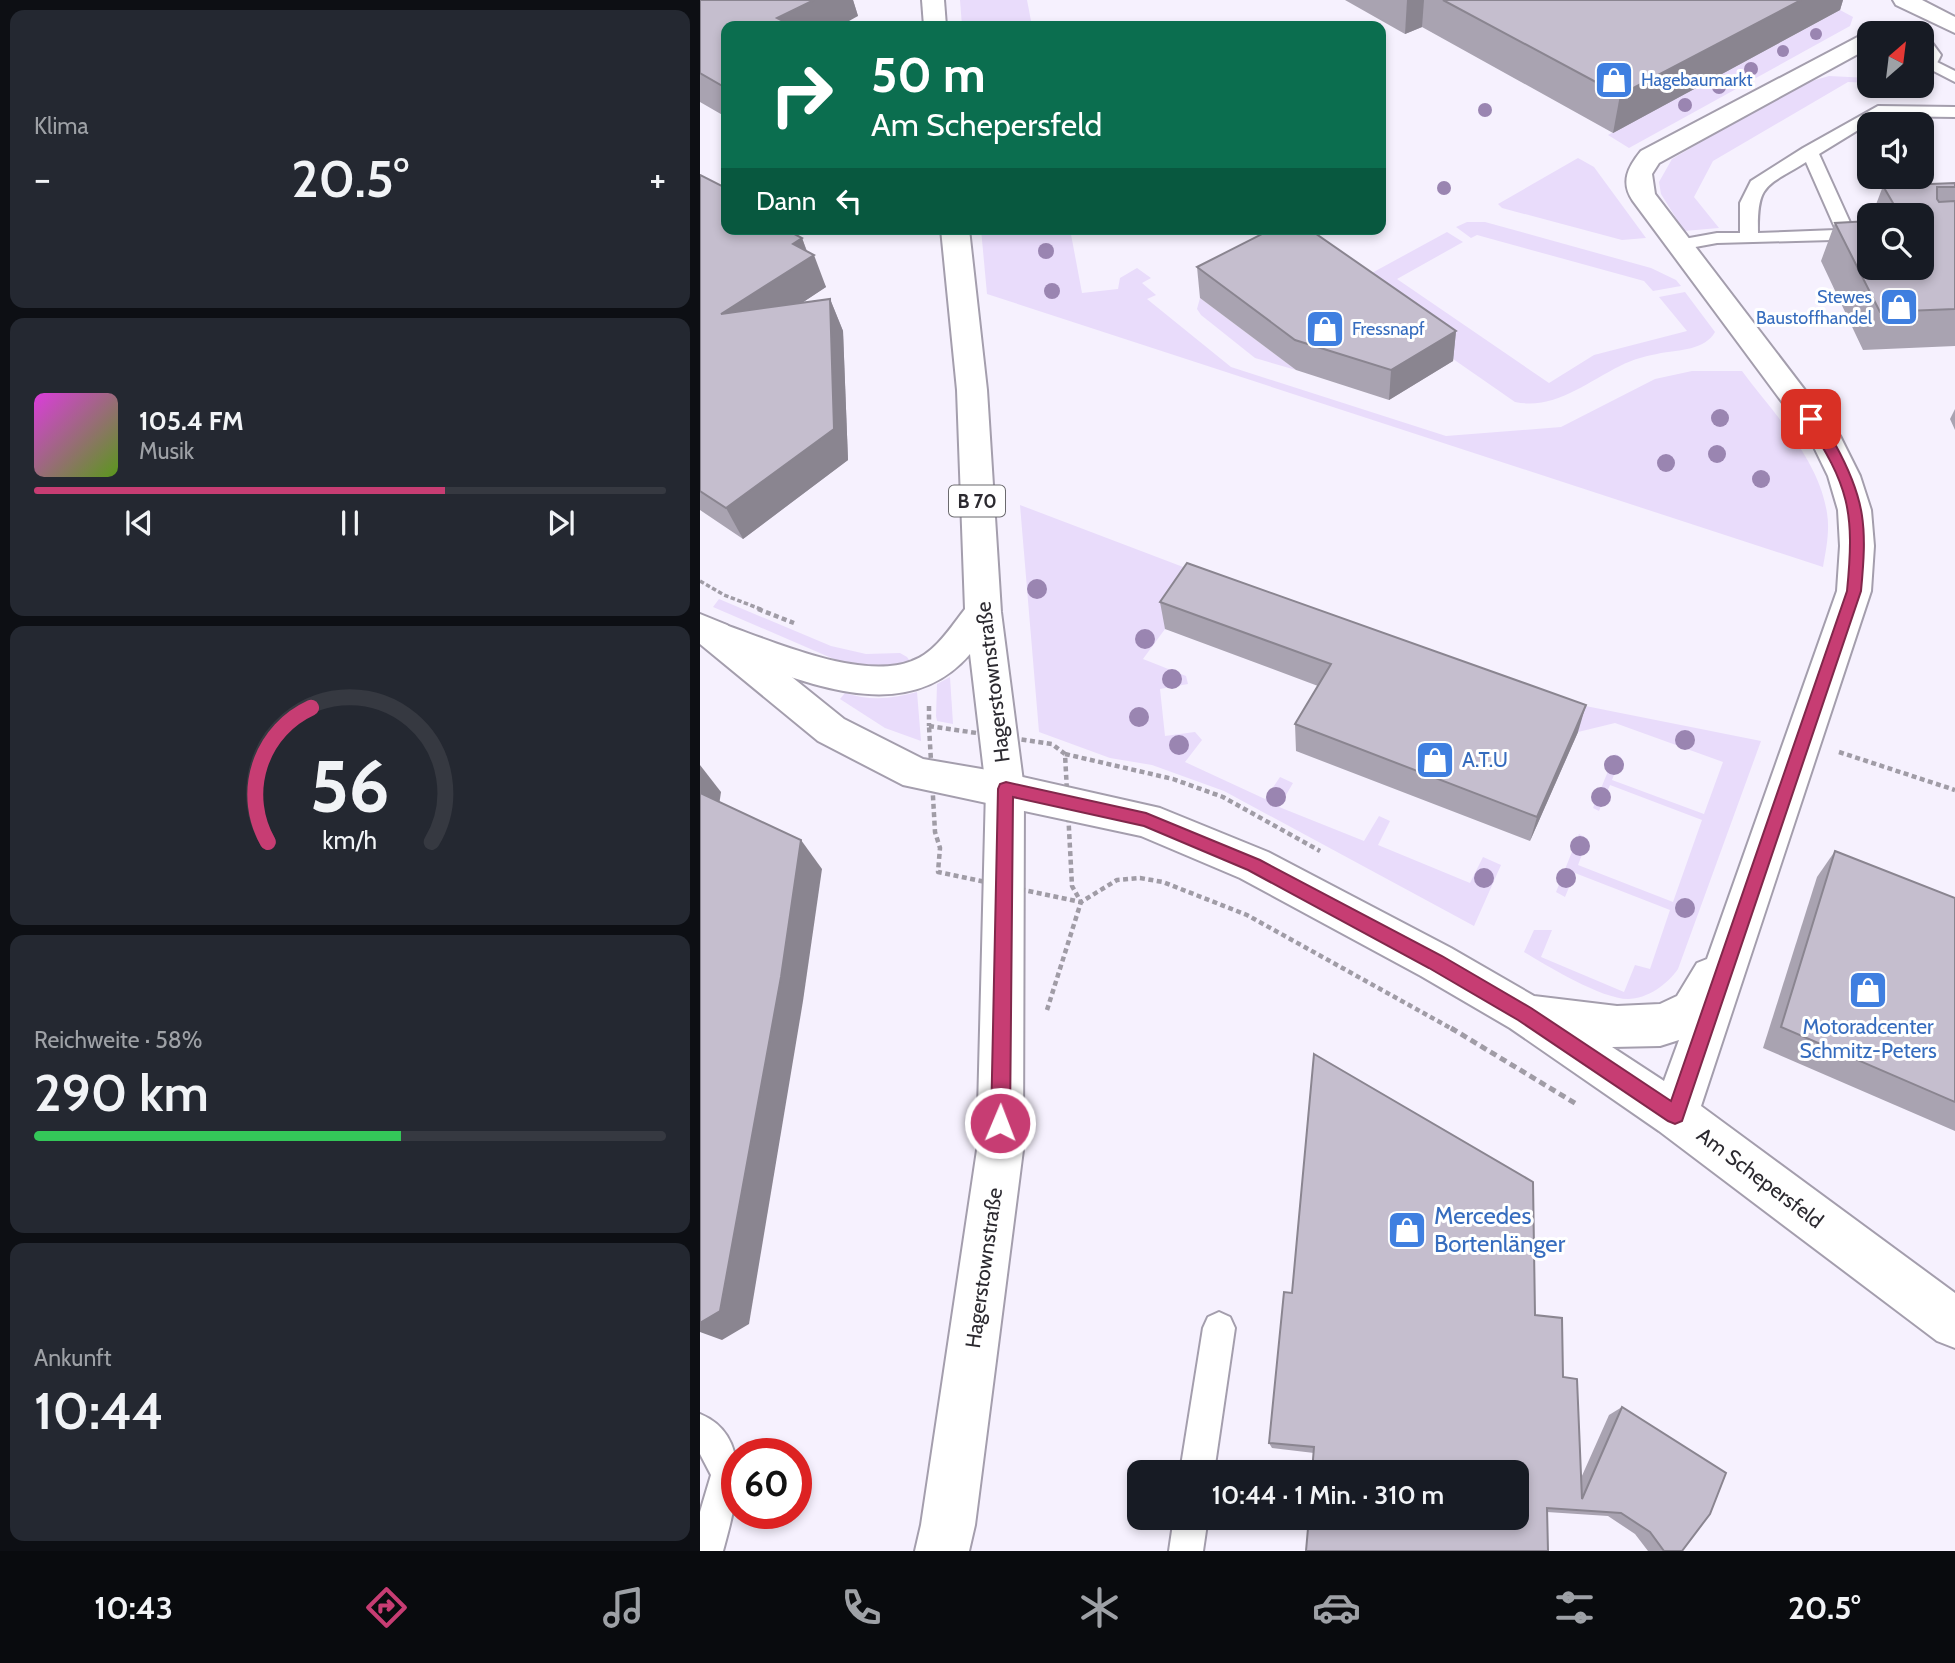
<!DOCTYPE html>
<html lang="de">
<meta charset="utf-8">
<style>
:root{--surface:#171b24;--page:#242831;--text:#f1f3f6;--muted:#9ea1a6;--line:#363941;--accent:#c73d73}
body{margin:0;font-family:Cabin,sans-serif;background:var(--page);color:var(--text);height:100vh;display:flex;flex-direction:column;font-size:26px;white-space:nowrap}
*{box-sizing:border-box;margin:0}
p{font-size:23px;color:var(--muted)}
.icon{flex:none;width:38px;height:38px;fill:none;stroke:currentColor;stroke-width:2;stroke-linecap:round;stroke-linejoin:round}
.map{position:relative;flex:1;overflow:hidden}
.sheet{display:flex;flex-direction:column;gap:10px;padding:10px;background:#0d0f14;width:700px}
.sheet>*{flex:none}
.hud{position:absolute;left:21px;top:21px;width:665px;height:214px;border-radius:14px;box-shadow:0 4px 10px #0003;background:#0b6e4f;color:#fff;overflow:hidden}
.needle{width:46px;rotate:28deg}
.tools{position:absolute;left:1157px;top:21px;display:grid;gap:14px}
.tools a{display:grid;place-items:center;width:77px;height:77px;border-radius:14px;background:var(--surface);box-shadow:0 4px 10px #0003;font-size:35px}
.speed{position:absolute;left:21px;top:1438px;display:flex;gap:14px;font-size:35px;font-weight:700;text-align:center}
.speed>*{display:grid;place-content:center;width:91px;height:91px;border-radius:50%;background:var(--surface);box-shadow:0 4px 10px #0003;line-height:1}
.speed .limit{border:10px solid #d22;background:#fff;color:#111}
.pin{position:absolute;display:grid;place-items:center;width:60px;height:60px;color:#fff;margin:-30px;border-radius:14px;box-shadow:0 4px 10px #0006}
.me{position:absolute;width:77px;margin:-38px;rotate:1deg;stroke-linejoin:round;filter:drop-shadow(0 0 5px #0008)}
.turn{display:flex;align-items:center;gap:24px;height:147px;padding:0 35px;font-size:32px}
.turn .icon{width:91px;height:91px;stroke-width:2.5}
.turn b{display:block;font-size:49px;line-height:60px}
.then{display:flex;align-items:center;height:66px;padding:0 35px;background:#0003;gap:14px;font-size:26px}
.big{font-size:52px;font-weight:600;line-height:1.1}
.sheet .widget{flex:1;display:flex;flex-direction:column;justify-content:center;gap:10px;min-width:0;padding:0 24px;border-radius:14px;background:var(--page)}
.sheet .dial{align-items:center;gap:0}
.dial svg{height:182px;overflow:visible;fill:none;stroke:var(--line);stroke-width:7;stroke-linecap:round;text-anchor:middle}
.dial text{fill:var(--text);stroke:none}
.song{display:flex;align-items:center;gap:21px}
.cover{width:84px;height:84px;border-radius:10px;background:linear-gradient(135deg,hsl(300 70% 55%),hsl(90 70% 35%))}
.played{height:7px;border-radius:4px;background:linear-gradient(90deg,var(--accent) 65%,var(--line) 65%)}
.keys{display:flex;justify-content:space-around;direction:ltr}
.heat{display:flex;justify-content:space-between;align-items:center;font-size:38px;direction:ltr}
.charge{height:10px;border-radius:5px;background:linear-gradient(90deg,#34c759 58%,var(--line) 0)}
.trip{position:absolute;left:427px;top:1460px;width:402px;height:70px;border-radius:14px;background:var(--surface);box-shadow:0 4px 10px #0003;font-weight:600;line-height:70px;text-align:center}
.dock{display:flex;height:112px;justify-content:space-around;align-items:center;background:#090b0e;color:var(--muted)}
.dock .icon{width:49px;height:49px}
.dock .on{color:var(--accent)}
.dock b{font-size:32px;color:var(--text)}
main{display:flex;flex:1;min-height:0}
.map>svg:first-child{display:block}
.green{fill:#e9dcfb}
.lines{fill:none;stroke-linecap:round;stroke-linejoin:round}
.service-casing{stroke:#a49ead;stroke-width:4}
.minor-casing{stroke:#a49ead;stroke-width:4}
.primary-casing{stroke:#a49ead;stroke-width:4}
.path-far2{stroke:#a09ca6;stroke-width:3.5;stroke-dasharray:4.5 2.5;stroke-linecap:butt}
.path-far1{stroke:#a09ca6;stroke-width:4.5;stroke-dasharray:5 3.5;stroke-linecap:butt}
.path{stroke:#a09ca6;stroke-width:5;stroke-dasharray:7 4.5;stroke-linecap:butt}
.service{fill:#fff;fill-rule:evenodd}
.minor{fill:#fff;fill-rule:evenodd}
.primary{fill:#fff;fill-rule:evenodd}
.tree{fill:#9a85b1}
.wall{fill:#a9a3b1}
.shaded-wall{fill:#8a8590}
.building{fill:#c5bece;stroke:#8a8590;stroke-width:2}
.route{fill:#c73d73;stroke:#81284b;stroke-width:2}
.labels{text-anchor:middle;stroke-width:6;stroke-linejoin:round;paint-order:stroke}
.far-shop-label{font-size:18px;fill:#366cbe;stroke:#fff;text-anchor:start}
.shield{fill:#fff;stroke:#6b6a6e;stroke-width:2}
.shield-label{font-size:19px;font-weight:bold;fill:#2c2a30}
.street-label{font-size:21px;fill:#2c2a30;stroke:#fff}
.shop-label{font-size:21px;fill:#366cbe;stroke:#fff;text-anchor:start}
.near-shop-label{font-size:24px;fill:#366cbe;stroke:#fff;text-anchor:start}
</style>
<main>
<section class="sheet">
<div class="widget"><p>Klima</p>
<div class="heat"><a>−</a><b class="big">20.5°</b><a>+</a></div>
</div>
<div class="widget">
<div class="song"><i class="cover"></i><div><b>105.4 FM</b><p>Musik</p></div></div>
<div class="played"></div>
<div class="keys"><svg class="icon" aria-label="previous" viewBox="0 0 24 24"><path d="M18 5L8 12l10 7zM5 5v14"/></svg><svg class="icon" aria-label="pause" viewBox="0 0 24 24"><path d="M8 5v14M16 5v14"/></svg><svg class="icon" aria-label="next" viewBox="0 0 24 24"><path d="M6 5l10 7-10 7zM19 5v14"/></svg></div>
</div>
<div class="widget dial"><svg viewBox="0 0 100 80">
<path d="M14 69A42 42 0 1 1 86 69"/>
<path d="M14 69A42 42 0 0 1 33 10" stroke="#c73d73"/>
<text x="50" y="56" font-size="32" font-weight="700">56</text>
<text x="50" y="72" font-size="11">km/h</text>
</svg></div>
<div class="widget"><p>Reichweite · 58%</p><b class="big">290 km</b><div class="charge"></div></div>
<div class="widget"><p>Ankunft</p><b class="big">10:44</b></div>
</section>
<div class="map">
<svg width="1255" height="1551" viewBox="0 0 1255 1551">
<rect width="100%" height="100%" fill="#f6f1fe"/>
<g class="green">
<polygon points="260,0 327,0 332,26 262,26"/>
<polygon points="1140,10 1153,17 1150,26 929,148 908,135"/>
<polygon points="1129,76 1169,78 1169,83 1148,82 1013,161 994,197 1019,228 984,231 961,194 959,182 972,159 1098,85"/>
<polygon points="878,158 894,167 946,238 922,240 802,208 798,204"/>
<polygon points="767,222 785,222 951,268 976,280 981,286 953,291 944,281 777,235 771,238 756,227"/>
<path d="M281,229H370L382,293L418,289L420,278L437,268L451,278L442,283L456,295L447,299L531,367L746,436L861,427L955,379L992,371H1042C1074,414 1119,459 1127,513C1130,531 1126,550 1123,567L287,294Z"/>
<path d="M747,232L763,242L697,279L849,383L894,355L987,331L959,297L985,292L1015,332C1005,350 979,350 961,353C947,356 933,359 920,366C885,383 855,410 815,402L648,286Z"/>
<polygon points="500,298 596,370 555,358 501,315 497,309"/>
<path d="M320,505L810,691L1061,741L978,969C968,984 947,999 928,999C902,999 847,966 824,952L834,930H852L841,957L924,992L935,965L950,969L970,910L875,873L865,897L856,892L879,834L888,839L878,865L973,902L1002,820L910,785L899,811L893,808L915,754L921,757L912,780L1004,814L1023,762L915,723L878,732L465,629L443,659L486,676L488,684L460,689L465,736L495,732L502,740L485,762L565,799L580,777L593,783L579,807L664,841L679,816L690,821L678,845L770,883L783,857L801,865L774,926L524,791L452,765L410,758L339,732Z"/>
<polygon points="19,599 131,646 166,654 200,653 207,657 212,664 186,668 143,663 13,607"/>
<polygon points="250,677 253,724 237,721 236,716 237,684"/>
<path d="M217,692L221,741L185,728L140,699L145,693C170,701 192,699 217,692Z"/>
</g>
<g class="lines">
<g class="service-casing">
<g id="service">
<polygon points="1227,57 1255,71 1255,82 1222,65 1222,59"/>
<path d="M1178,106L1255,107V117L1181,116L1119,154L1153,229H1169V239L1017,243L979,250L970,245L973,241L1017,233H1040V203L1051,181L1103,148ZM1106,162L1136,230L1058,233C1057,183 1066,187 1106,162Z"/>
<polygon points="519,1312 530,1317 535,1328 514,1472 480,1472 503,1328 508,1317"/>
<path d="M0,1414C56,1437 35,1507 23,1551H0V1512L11,1475L0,1454Z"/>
<polygon points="474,1517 508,1517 503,1551 469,1551"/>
</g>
</g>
<g class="minor-casing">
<g id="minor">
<polygon points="1193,0 1222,0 1255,17 1255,33 1196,5"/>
<path d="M1169,31L1177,33H1169V48L959,163L952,174L955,194L1140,436L1160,476L1171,510L1174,546L1171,591L1001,1106L1255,1293V1348L1237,1341L959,1131L810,1028L721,976L540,878L441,836L203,785L118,741L0,644V614L27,625L144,719L223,759L305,773L460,808L568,852L751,948L834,996L917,1006L960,1004L977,996L997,963L1007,959L1137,591L1140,546L1138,510L1128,476L1111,441L933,201C920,182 928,167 941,151ZM979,1040L964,1081L912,1047L960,1046Z"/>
<polygon points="1222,38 1230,40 1241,55 1235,67 1222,72"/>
</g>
</g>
<g class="primary-casing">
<g id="primary">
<polygon points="222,0 244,0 246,26 224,26"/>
<path d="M241,229H269L287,390L301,612L324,789L323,1150L275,1525L269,1551H215L221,1525L277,1150L286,789L270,654C213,720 129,691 59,666C42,660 13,654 0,642L1,625L14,621C66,638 159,682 212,661C235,653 251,627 265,609L257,390Z"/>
</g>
</g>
<polyline class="path-far2" points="0,581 24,595 63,610"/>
<g class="path-far1">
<polyline points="58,609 94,623"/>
<polyline points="229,706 229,726"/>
<polygon points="229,726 352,744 365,754 372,886 381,902 238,872 240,848 235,832"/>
<polyline points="1139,752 1255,790"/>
<polyline points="365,754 473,779 523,797 620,851"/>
<polyline points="347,1010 381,902 417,880 440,878 463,882 547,915 754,1030"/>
</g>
<polyline class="path" points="751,1028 878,1105"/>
<use href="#service" class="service"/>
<use href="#minor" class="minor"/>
<use href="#primary" class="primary"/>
</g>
<g class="tree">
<circle cx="1116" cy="34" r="6"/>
<circle cx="1083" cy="51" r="6"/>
<circle cx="1051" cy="69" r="7"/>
<circle cx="1019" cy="87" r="7"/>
<circle cx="985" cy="105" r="7"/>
<circle cx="785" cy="110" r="7"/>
<circle cx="744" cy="188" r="7"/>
<circle cx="346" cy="251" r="8"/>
<circle cx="352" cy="291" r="8"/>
<circle cx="1020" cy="418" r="9"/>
<circle cx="1017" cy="454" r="9"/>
<circle cx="966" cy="463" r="9"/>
<circle cx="1061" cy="479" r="9"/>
<circle cx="337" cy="589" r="10"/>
<circle cx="445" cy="639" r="10"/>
<circle cx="472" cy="679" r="10"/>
<circle cx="439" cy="717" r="10"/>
<circle cx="985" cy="740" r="10"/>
<circle cx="479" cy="745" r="10"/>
<circle cx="914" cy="765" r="10"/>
<circle cx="576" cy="797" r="10"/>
<circle cx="901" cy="797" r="10"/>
<circle cx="880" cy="846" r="10"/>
<circle cx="784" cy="878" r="10"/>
<circle cx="866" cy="878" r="10"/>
<circle cx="985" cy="908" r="10"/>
</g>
<g class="wall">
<polygon points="0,0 153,0 158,16 26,26 26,117 0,102"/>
<polygon points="645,0 1143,0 1140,10 913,133 722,27 705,34"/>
<polygon points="0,175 26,229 102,238 107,251 126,287 103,302 130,299 143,331 148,460 43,539 0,510"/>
<polygon points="1255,183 1255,346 1163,350 1121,261 1135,223 1169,268 1222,215 1172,215 1183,186"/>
<polygon points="497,267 756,331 753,361 689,400 596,370 500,298"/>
<polygon points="1255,409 1255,430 1250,419"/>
<polygon points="460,602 878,732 830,841 596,751 595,724 618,686 465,629"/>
<polygon points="1135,851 1255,898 1255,1131 1063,1048 1117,877"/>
<polygon points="835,1315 863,1377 881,1478 909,1415 922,1407 982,1551 948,1551 935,1534 908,1516 847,1512 614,1453 572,1448 569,1443"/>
</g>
<g class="shaded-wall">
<polygon points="114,0 153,0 158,16 140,26 80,26 77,18"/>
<polygon points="707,0 724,0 722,27 705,34"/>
<polygon points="1101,0 1143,0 1140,10 913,133 920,95"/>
<polygon points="102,238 109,258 114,255 126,287 37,346 21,314 93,244"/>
<polygon points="130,299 143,331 148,460 43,539 26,508"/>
<polygon points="756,331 753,361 689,400 691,370"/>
<polygon points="886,705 878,732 830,841 837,817"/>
<polygon points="0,765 21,792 17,819 0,799"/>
<polygon points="101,840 122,869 103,1001 49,1324 22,1340 0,1332 0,1323"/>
</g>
<g class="building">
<polygon points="0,0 114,0 77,18 93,26 26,26 26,88 0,73"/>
<polygon points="743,0 1101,0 920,95"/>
<polygon points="0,175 26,188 26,229 85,229 102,238 93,244 114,255 21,314 130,299 134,429 26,508 0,491"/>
<polygon points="1255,183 1255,187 1237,187 1237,199 1239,202 1255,201 1255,309 1180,312 1135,223 1169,221 1169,268 1222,268 1222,215 1200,215 1183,186"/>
<polygon points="572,229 609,229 756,331 691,370 595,340 497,267"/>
<polygon points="487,563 886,705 837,817 595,724 631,664 460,602"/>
<polygon points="0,793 101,840 81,977 20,1311 0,1323"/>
<polygon points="1135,851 1255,898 1255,1102 1081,1027"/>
<polygon points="614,1054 833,1182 835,1315 862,1318 863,1377 877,1379 882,1499 922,1407 1026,1473 1010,1514 982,1551 964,1551 950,1532 921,1513 847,1508 848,1551 606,1551 609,1517 817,1517 817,1472 612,1472 614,1447 569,1443 584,1292 592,1293"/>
</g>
<path class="route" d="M1111,415C1122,419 1130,434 1135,444C1166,500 1167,528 1161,591L982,1121L975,1124L968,1121L818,1020L729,968L548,870L444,826L313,797L310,1123L307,1130L300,1133L294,1130L291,1123L298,789L300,784L306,782L446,813L560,860L742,956L831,1008L971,1101L1147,591C1155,511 1149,486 1105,419Z"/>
<defs>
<g id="shop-square" transform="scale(2.0125)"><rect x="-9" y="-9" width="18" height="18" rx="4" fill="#3f7fe0" stroke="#fff"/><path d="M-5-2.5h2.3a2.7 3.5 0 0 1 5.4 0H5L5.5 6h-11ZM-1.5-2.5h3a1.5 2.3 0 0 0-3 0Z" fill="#fff"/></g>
</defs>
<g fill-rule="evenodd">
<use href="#shop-square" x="914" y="80"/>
<use href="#shop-square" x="1199" y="307"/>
<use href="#shop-square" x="625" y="329"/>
<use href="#shop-square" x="735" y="760"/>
<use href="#shop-square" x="1168" y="990"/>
<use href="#shop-square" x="707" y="1230"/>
</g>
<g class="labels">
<g class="far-shop-label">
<text x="941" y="86">Hagebaumarkt</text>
<text x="1172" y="303" text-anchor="end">Stewes<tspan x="1172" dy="21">Baustoffhandel</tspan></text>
<text x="652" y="335">Fressnapf</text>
</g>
<rect class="shield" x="249" y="485.5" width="56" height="31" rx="5"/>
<g class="shield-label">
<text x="277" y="508">B 70</text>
</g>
<g class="street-label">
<text transform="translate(293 682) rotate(-97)" y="7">Hagerstownstraße</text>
<text transform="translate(1060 1178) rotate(37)" y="7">Am Schepersfeld</text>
<text transform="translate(284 1268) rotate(-82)" y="7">Hagerstownstraße</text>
</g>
<g class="shop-label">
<text x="762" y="767">A.T.U</text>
<text x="1168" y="1034" text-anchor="middle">Motoradcenter<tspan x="1168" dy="24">Schmitz-Peters</tspan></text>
</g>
<g class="near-shop-label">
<text x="734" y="1224">Mercedes<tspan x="734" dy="28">Bortenlänger</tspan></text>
</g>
</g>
</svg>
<div class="tools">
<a><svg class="needle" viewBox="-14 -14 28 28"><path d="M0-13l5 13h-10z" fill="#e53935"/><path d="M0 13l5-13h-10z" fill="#9ea1a6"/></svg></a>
<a><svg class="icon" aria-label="sound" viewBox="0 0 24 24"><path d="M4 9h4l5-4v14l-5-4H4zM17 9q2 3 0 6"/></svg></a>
<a><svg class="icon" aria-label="search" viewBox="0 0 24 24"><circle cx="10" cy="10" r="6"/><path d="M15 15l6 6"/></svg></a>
</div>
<div class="speed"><div class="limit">60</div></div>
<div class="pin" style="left:1111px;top:419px;background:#d93025"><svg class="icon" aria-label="arrive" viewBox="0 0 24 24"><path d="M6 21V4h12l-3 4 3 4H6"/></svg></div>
<svg class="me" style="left:300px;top:1123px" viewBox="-20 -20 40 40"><circle r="17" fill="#c73d73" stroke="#fff" stroke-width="3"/><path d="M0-11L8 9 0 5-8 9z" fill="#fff"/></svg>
<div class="trip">10:44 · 1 Min. · 310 m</div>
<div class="hud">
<div class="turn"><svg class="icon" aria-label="right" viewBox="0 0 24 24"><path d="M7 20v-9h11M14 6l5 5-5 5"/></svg><div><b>50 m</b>Am Schepersfeld</div></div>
<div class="then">Dann<svg class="icon" aria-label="left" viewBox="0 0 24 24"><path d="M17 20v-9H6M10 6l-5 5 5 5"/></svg></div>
</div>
</div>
</main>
<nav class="dock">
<b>10:43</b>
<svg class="icon on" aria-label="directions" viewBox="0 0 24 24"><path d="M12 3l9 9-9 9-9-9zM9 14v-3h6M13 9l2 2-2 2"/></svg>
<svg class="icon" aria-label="music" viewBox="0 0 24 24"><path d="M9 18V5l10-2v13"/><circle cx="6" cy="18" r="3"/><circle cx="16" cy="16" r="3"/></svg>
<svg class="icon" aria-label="phone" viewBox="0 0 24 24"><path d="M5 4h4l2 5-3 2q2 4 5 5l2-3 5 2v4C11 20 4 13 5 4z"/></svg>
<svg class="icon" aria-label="climate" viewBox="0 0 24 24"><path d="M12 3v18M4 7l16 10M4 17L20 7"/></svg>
<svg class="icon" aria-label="car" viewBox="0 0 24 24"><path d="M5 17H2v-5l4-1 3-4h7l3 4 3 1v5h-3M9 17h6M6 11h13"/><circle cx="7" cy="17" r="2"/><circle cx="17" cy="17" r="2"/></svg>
<svg class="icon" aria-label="filters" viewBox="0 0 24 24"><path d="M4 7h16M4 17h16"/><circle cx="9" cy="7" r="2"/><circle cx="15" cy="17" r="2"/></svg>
<b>20.5°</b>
</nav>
